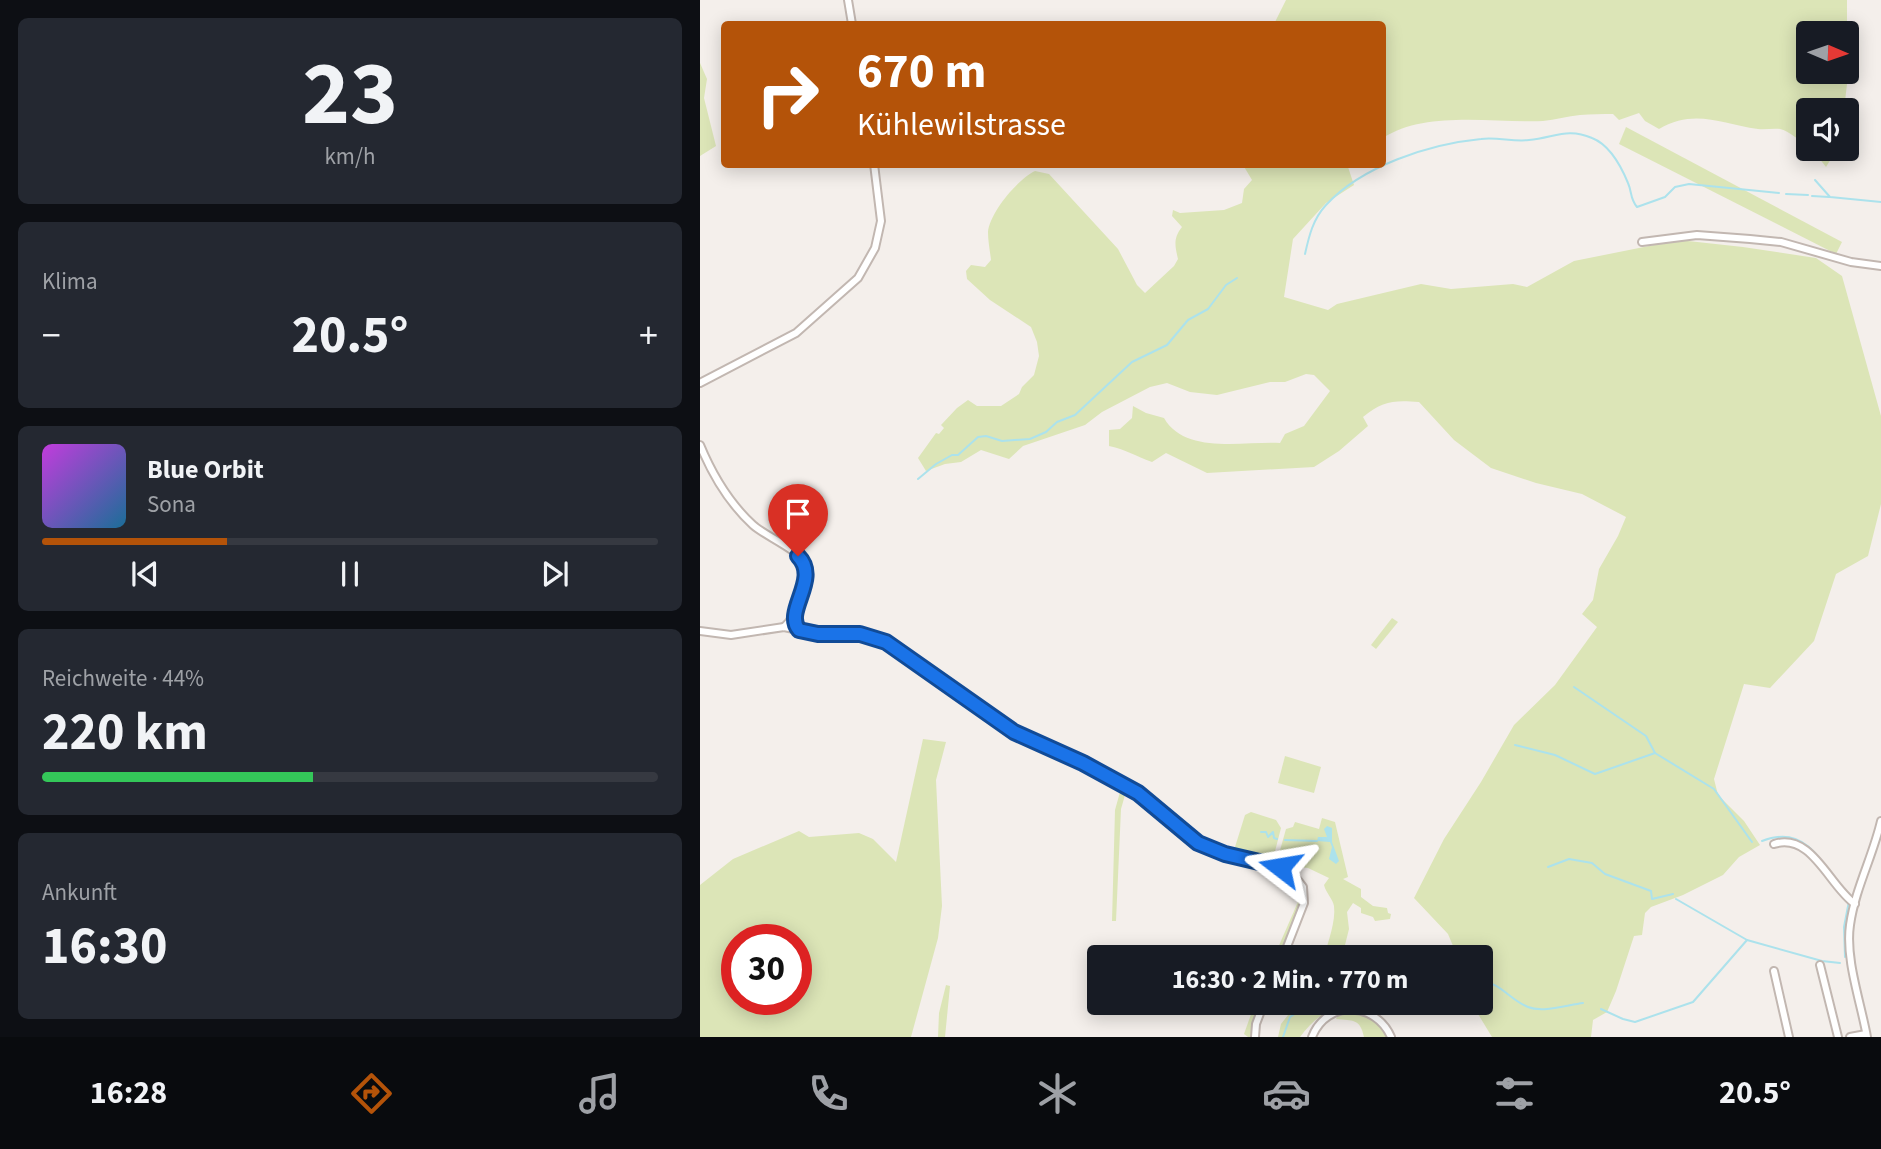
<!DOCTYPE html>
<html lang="de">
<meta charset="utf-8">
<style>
:root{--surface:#171b24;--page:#242831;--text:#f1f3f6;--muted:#9ea1a6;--line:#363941;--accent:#b45309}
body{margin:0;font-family:"Source Sans 3",sans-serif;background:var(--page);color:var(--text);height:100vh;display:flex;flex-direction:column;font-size:26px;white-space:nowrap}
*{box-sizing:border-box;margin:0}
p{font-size:23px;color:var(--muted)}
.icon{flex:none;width:38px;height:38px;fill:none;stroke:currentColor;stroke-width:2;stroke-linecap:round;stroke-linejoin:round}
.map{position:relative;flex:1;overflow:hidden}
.details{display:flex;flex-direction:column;gap:18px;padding:18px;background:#0d0f14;width:700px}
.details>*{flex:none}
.banner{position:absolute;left:21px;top:21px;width:665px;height:147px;border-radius:7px;box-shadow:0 4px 18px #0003;background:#b45309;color:#fff;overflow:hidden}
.needle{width:46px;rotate:92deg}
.tools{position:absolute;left:1096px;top:21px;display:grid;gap:14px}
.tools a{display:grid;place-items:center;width:63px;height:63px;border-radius:7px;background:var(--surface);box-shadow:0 4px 18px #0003;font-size:35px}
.speed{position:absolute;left:21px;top:924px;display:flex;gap:14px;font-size:35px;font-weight:700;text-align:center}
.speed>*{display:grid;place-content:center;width:91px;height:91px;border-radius:50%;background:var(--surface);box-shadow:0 4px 18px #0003;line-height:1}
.speed .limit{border:10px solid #d22;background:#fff;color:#111}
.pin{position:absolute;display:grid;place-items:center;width:60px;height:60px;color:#fff;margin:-72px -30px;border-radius:50% 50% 50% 0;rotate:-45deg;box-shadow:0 0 7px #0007}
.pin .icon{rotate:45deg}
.me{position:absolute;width:77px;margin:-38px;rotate:284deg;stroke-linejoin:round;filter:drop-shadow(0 0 5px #0008)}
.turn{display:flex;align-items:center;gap:24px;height:147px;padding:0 21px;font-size:32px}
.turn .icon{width:91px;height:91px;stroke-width:2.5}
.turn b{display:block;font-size:49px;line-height:60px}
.big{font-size:52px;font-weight:700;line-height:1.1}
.details .widget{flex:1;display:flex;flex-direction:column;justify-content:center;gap:10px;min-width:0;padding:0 24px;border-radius:10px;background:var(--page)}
.details .dial{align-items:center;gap:0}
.dial b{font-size:91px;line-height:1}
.song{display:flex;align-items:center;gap:21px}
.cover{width:84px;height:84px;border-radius:10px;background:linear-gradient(135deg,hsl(290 70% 55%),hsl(200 70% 35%))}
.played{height:7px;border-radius:4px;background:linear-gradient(90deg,var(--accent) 30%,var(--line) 30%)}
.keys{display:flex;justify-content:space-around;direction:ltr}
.heat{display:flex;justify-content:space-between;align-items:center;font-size:38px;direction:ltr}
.charge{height:10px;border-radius:5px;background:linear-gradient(90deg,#34c759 44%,var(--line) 0)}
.trip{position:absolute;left:387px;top:945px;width:406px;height:70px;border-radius:7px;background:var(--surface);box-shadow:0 4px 18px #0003;font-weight:700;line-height:70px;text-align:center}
.tabs{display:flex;height:112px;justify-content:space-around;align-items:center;background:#090b0e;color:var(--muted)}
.tabs .icon{width:49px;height:49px}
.tabs .selected{color:var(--accent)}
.tabs b{font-size:32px;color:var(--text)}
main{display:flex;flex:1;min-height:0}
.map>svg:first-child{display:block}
.green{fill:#dce5b7;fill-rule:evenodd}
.water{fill:#ace2ec}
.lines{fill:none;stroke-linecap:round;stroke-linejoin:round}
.stream{stroke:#ace2ec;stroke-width:2}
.minor-casing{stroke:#c2b7b1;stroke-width:10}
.minor{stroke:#fff;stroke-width:6}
.route-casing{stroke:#114b97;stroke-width:18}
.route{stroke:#1a73e8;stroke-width:12}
</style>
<main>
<section class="details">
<div class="widget dial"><b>23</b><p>km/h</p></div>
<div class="widget"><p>Klima</p>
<div class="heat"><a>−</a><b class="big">20.5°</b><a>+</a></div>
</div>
<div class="widget">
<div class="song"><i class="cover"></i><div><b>Blue Orbit</b><p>Sona</p></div></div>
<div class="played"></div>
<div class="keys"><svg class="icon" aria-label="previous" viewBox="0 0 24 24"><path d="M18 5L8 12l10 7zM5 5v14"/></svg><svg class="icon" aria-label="pause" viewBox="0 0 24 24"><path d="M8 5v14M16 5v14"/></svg><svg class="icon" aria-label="next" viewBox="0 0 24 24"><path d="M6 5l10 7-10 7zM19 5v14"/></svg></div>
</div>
<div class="widget"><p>Reichweite · 44%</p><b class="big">220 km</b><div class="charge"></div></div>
<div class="widget"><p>Ankunft</p><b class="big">16:30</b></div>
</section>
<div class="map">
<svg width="1181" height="1037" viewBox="0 0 1181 1037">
<rect width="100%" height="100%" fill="#f4efeb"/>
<g class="green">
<path d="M586,0H1147V84L1144,110H1108V146C1100,141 1089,131 1080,129C1073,128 1065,130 1058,129C1021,124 995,108 959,129L945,121L939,113L919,120L913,114C902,114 891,114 880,115C868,116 855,120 843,121C794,123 725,110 683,138L682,24H574ZM1108,33H1146V72H1108Z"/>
<polygon points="0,63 7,79 4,98 16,146 0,156"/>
<polygon points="926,127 1142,242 1136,254 919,144"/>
<polygon points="1112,149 1137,149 1126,167"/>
<path d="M647,164L654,185L626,203L593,239L584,297L628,310L637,304L721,284L751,289L813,284L827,287L874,261L979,240L1043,247L1116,258L1142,276L1181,416V504L1168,556L1136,574L1114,641L1070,688L1044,684L1014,779L1018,795L1044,821L1060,845L1039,857L1023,875L983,895L951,907L945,913L942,935L934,936L916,991L907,1012L893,1020L891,1037H792L778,1014L752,1003H780V957H765L756,953L748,934L714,898L744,839L781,782L814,725L855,685L897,627L882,614L893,600L899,569L918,536L926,517L882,494L836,483L791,468L754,440L719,402C693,400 683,401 663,417L668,426L639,451L614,467L507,473L466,453L452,462C435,456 427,450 409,446V430L420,429L432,418L433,406L446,413L464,418C485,455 544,441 580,443L585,434L604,426L630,391L614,375L606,374L585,382H570L517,395L490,392L467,383L450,387L402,412L385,425L323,446L309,459L281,450L261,462L245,464L226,471L218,458L236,433L239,434L244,428L241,425L257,408L268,400L277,406H301L319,394L322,387L334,375L339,356L337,342L331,327L290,300L267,279L266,271L271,265L285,267L291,260C290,251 288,241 288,232C290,212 318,179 335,171L349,174L418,249L437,285L445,293L474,266L478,259C475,246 473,238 482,227L472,216L473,210L480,213L524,210L542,203L544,189L552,180L543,165Z"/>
<polygon points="692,618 698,622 676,649 671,645"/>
<path d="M223,739L246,742L236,780L242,906L238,938L211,1037H0V885L33,859L99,831L109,837L159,833L173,839L196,862ZM37,940H96V999H37Z"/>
<polygon points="585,756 621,767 614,793 578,783"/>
<polygon points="422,785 427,788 421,809 416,921 412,921 415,810"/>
<polygon points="551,812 576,820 581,828 573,859 567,862 539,855 535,847 545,815"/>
<path d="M622,818L635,822L648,877L643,879L661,889V897L673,906L687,908L688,913L691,914L690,919L675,921L673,917L661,913V908L653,903L647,912L649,929L642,957H624C628,942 636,921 634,906C633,899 626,893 624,885L629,878L608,868L581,865L577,861L586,829L593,827L595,822L619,829Z"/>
<polygon points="601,895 600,907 581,957 574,957"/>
<polygon points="246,985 250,986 245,1037 238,1037 239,1013"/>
<polygon points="555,1003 563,1003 552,1037 548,1037 544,1034"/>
<path d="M602,1003H634L640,1006C624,1011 610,1023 600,1037H578L581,1024L592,1010L594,1011Z"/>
<path d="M656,1013C672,1018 680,1023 689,1037H664C660,1018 653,1021 636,1019L639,1014Z"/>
</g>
<polygon class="water" points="627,826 632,828 632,842 639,861 636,864 629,859 632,847 630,842 617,841 618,837 627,837 624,829"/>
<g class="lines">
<g class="stream">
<polyline points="1115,180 1130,197 1181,202"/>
<polyline points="1086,194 1108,195"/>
<polyline points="1112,196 1129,197"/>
<path d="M605,254C609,236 613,219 626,205C662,166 729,144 781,139C797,137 814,142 829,140C854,138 867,127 892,138C910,145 921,166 928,183C932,192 930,199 937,207L965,197L975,187L989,184L1079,193"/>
<polyline points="218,479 236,464 252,455 258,455 278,437 286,436 302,441 330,439 346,432 357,422 375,415 432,362 467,345 488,320 508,309 526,285 537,278"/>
<polyline points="874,687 946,736 955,753 1014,789 1052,842"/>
<polyline points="815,745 855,755 895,774 955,753"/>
<polyline points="561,832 566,832 568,837 573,832 574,838 577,839"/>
<polyline points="585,840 617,841"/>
<path d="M1062,841C1088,831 1105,839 1121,860"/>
<polyline points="848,867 869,859 892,863 905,874 951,891 952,899 973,894"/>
<polyline points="1131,873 1149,896"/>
<polyline points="976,899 1047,940 1122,961 1140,963"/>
<polyline points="1145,957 1144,927 1149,901"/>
<path d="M780,981C800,982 811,1001 828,1007C843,1013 867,1005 883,1003"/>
<polyline points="901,1009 923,1019 935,1022 993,1002 1047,940"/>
<polyline points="583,1037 590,1017 611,1003"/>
</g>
<g class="minor-casing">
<g id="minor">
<polyline points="148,0 152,24"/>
<polyline points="942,242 997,235 1050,239 1081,242 1151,262 1181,266"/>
<polyline points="0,383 96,333 158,278 175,248 181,221 174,164"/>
<path d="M0,445C12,474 29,503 53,525C65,536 98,549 104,563C111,580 97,616 84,627"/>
<polyline points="0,631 31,635 84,627 118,634 165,635 191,645 314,732 383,763 438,793 498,843 525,854 583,868 594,875 603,887 604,903 583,957"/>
<path d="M1074,844C1112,832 1129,886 1155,904"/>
<polyline points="1120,965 1138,1037"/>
<polyline points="1074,971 1089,1037"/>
<polyline points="555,1037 556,1024 564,1003"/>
<path d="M612,1037C627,999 676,1002 691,1037"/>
<polyline points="1150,1037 1166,1034"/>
<path d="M1167,1037C1161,1003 1145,959 1150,925C1155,889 1173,856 1181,821"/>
</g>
</g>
<use href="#minor" class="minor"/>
</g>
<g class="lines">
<g class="route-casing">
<path id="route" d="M98,556C121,579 83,611 99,630L118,634H160L186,642L314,732L383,763L438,793L498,843L525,854L580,867"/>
</g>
<use href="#route" class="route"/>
</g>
</svg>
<div class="tools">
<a><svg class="needle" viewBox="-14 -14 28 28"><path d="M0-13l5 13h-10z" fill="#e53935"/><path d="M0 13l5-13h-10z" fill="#9ea1a6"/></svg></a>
<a><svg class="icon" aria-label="sound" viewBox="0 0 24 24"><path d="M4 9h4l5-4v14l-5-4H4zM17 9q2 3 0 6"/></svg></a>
</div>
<div class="speed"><div class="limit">30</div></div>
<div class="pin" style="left:98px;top:556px;background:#d93025"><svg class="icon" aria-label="arrive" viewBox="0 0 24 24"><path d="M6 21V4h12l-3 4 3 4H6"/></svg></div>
<svg class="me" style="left:580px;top:867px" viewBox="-20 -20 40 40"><path d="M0-17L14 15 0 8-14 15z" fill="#1a73e8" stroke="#fff" stroke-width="4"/></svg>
<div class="trip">16:30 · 2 Min. · 770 m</div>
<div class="banner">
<div class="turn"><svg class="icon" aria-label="right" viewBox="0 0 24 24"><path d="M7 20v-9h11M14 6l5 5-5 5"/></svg><div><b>670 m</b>Kühlewilstrasse</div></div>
</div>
</div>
</main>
<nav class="tabs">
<b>16:28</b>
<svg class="icon selected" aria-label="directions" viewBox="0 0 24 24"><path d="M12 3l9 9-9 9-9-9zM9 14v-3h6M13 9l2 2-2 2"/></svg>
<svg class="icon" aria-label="music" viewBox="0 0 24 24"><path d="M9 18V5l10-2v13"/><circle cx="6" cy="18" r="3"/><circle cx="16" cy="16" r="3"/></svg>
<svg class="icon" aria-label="phone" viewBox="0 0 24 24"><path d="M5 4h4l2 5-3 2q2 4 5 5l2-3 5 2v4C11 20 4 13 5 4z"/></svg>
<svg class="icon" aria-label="climate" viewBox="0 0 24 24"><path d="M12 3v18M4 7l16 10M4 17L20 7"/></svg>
<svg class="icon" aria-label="car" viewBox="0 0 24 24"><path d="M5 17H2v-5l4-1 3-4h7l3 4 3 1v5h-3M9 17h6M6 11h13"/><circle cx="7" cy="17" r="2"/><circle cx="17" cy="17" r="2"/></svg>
<svg class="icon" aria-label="filters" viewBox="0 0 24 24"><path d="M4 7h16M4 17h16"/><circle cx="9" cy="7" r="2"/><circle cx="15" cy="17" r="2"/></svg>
<b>20.5°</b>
</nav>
